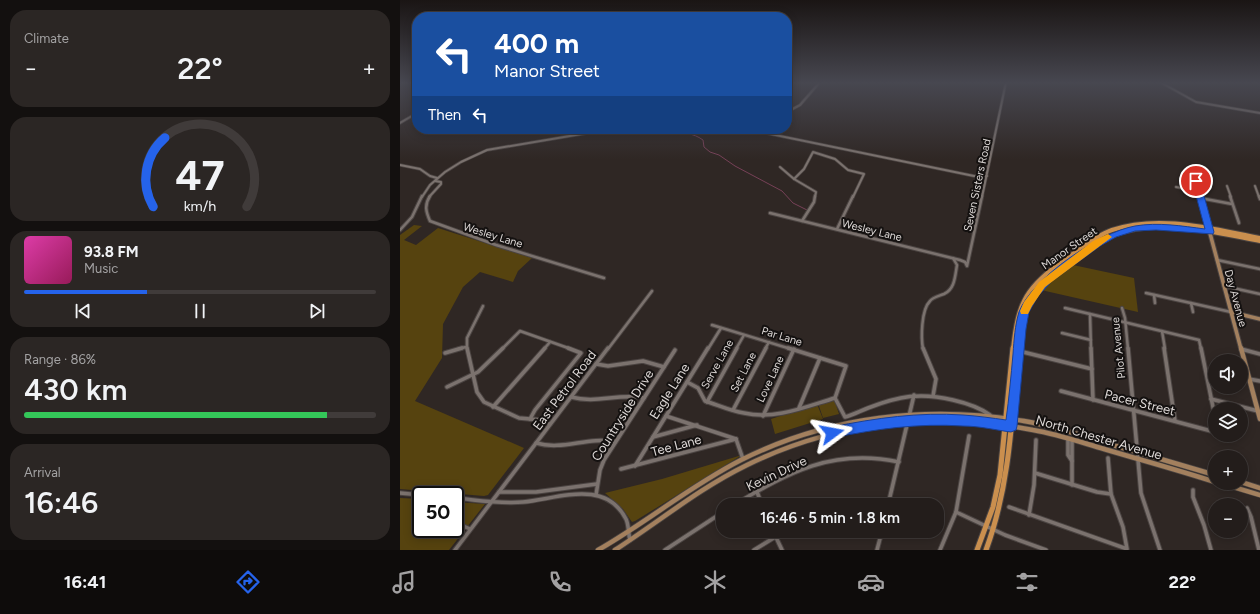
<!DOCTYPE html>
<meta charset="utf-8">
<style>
:root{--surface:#231d1b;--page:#2b2624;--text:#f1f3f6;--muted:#a3a2a3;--line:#403b3a;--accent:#2563eb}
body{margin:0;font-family:Figtree,sans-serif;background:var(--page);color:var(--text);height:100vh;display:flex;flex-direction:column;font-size:15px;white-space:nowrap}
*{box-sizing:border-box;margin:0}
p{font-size:13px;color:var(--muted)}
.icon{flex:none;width:22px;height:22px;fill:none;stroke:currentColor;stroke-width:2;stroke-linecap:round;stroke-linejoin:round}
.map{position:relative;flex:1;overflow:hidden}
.drawer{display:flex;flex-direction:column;gap:10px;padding:10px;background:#13100f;width:400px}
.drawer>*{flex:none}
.banner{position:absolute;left:12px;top:12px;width:380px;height:122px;border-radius:16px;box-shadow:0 2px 10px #0003,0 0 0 1px var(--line);background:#1a4fa0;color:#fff;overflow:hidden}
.fabs{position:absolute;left:808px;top:354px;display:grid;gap:8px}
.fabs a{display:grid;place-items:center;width:40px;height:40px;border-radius:50%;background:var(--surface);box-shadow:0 2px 10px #0003,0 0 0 1px var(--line);font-size:20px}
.speed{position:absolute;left:12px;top:486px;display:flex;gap:8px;font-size:20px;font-weight:700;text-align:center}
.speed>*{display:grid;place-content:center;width:52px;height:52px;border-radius:50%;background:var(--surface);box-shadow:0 2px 10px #0003,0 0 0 1px var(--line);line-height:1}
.speed .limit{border:2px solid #111;border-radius:6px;background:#fff;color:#111}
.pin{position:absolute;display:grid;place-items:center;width:34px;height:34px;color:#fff;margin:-17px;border:2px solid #fff;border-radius:50%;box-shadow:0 1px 4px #0007}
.me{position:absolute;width:44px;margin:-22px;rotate:77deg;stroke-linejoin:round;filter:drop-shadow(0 0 3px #0008)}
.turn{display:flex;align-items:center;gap:14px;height:84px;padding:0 16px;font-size:18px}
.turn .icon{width:52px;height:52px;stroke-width:2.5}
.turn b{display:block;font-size:28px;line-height:34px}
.then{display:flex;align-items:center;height:38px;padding:0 16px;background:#0003;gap:8px;font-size:15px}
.big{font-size:30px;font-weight:600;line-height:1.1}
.drawer .tile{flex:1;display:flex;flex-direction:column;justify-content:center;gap:6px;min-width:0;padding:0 14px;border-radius:16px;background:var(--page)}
.drawer .dial{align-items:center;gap:0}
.dial svg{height:104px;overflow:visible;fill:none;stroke:var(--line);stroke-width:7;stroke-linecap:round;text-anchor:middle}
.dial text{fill:var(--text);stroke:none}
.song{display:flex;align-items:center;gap:12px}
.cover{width:48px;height:48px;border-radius:6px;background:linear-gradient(135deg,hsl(320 70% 55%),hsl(330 70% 35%))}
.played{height:4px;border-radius:2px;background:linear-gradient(90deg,var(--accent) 35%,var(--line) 35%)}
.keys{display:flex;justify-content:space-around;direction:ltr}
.heat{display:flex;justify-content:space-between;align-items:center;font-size:22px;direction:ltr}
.charge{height:6px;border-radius:3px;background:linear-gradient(90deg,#34c759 86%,var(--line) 0)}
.trip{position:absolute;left:316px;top:498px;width:228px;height:40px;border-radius:16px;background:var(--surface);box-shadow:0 2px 10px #0003,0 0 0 1px var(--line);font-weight:600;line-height:40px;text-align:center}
.tab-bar{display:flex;height:64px;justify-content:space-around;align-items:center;background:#0e0c0b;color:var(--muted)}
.tab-bar .icon{width:28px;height:28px}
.tab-bar .active{color:var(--accent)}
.tab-bar b{font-size:18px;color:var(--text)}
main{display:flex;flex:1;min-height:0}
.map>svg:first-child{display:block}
.green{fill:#56430f}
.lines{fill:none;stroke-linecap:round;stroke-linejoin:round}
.stream{stroke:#764157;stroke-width:1}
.street-far2-casing{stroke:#4b4442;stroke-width:3.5}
.street-far1-casing{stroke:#4b4442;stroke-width:4.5}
.street-casing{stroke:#4b4442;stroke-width:5.5}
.secondary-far2-casing{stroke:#4b4442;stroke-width:4}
.secondary-far1-casing{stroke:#4b4442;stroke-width:5.5}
.secondary-casing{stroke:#4b4442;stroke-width:6}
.primary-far1-casing{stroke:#4b4442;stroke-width:6}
.primary-casing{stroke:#4b4442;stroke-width:7}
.street-far2{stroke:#7b726e;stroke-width:2}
.street-far1{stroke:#7b726e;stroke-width:2.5}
.street{stroke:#7b726e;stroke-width:3.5}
.secondary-far2{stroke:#a3805e;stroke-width:2.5}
.secondary-far1{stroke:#a3805e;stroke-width:3.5}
.secondary{stroke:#a3805e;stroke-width:4.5}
.primary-far1{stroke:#ca8f4e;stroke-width:4}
.primary{stroke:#ca8f4e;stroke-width:5}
.route{fill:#2563eb;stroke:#184099}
.slow{fill:#f59e0b}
.labels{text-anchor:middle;stroke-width:4;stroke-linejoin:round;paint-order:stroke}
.street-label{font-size:11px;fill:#ded9d7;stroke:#141110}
.near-street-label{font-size:13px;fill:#ded9d7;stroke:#141110}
</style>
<main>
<section class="drawer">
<div class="tile"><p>Climate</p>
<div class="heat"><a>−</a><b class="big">22°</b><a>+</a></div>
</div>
<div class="tile dial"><svg viewBox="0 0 100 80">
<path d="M14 69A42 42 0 1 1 86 69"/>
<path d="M14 69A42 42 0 0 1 23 16" stroke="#2563eb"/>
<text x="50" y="56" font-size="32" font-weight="700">47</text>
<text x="50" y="72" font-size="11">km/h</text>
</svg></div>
<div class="tile">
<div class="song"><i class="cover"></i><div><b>93.8 FM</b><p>Music</p></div></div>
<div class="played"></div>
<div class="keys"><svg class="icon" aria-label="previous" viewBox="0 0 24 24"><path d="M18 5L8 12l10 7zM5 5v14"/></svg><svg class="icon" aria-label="pause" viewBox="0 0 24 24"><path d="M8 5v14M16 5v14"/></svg><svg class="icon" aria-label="next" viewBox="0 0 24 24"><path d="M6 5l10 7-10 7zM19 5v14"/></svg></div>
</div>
<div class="tile"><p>Range · 86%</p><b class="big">430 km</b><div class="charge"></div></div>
<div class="tile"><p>Arrival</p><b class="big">16:46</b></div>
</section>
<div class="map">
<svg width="860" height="550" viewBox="0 0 860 550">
<rect width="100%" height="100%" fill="#2f2724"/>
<g class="green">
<polygon points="14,225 22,226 4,240 16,245 38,228 132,258 118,271 113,282 80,272 63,287 43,324 42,358 15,401 124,448 88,495 84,496 0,489 0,235"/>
<polygon points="673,265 734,278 738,312 641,290"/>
<polygon points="434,399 439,414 423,418 418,403"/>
<polygon points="417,404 423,419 375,434 371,419"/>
<polygon points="342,455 235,521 232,522 223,509 205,493 262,479"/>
<polygon points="0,498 21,499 21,529 55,529 55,502 85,504 49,550 0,550"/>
</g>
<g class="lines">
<path class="stream" d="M274,129C285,135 292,132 303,140L304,147L310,152L319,155L335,166L382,191L393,203L407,210"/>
<g class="street-far2-casing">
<g id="street-far2">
<polyline points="760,82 796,102 860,113"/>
<polyline points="387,112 400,105 420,82"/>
<polyline points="0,123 17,113"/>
<polyline points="308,129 332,132 346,129"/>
<polyline points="346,129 574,176 587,176"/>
<polyline points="0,165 20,169 30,176 37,178"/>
<polyline points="380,167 394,179 416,192 415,197"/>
<polyline points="394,179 404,169 413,152 435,159 448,170 464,174 453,197"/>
<polyline points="827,186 831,197"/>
<polyline points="855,186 859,197"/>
<polyline points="776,187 798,191"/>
<polyline points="22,197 30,185 45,172 61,162 87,150 211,129"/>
<polyline points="29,197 41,184 41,182 35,181"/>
<polyline points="582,197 606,82"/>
</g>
</g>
<g class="street-far1-casing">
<g id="street-far1">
<path d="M30,196C24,205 26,212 30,221L96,245L204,278"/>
<polyline points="830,196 839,223"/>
<polyline points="859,196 860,199"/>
<polyline points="800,198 832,204"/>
<polyline points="370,213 560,260 565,262 567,266 582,196"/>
<polyline points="402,221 414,202 415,196"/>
<polyline points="437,229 453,196"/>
<polyline points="0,230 12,217 22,196"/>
<polyline points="817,260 860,269"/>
<polyline points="824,286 860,294"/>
<polyline points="746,293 831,312"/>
<polyline points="754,295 755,303"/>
<polyline points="791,303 793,312"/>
<polyline points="665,308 799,340 801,349"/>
<polyline points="722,308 725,318 728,349"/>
<polyline points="690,314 691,349"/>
<polyline points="312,325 391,349"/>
<polyline points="762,331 765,349"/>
<polyline points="662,333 691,340"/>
<polyline points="58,349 66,347"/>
<polyline points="67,349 67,338 83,306"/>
<polyline points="102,349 120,331 171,349"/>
<polyline points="144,349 150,342"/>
<polyline points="208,349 252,291"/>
<polyline points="308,349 321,328"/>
<polyline points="336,349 344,335"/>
<polyline points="365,349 369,342"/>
<path d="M523,349C521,338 521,310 530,301C533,297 539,296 544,294C555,289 555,276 557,265L553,258"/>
</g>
</g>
<g class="street-casing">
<g id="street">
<polyline points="67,348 77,392 84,402 119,418 141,420 150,424"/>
<path d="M388,348L446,366L435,398L445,417C453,415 460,411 468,408C499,396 520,392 553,400C566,403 579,407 590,415"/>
<polyline points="523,348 536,379 533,396"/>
<polyline points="691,348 693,400"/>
<polyline points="728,348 741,493 760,550"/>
<polyline points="764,348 775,421"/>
<polyline points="801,348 815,417"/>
<polyline points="841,349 860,354"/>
<polyline points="619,351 692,369"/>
<polyline points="45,353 62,348"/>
<polyline points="196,364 208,366 243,361 264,367"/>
<polyline points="849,379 860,381"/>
<path d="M287,382L298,388L305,401C318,405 330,411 344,413C375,420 405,407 435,398"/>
<polyline points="47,387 78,372 103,348"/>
<polyline points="661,391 815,432"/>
<path d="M171,397C197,404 218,393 244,398"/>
<polyline points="811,399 858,411"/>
<polyline points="307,402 337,348"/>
<polyline points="93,407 145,348"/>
<polyline points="399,408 420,358"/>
<polyline points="333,410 366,348"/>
<polyline points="266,416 336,439"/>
<polyline points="363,416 394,349"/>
<polyline points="130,419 135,410 181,353 168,348"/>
<polyline points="253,437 297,425"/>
<polyline points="336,439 343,459"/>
<polyline points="668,439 668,455 672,461 672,440"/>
<path d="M136,443C164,451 187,436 215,442"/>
<polyline points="672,461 672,485"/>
<polyline points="235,466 308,348"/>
<polyline points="221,469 336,439"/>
<polyline points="635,473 697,492 711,494"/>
<polyline points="793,490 793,497 804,525 811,550"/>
<polyline points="99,492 136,492 197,484"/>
<polyline points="357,492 362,505"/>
<polyline points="0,493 21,495"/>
<polyline points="196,495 200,470 204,460 275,350"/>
<path d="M55,498C77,500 100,504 123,502C157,499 205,478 226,519C229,525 228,533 230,540"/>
<path d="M334,505C389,472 433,448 499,462"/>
<polyline points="445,505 466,502 484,505"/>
<polyline points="488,505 514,395"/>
<polyline points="609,507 727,549 723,527 711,494 708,458"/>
<polyline points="847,508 851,517 859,550"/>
<polyline points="556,512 605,535 646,550"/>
<polyline points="629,515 634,485 636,440"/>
<polyline points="61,525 70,529"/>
<polyline points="373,531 382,550"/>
<polyline points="55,550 208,348"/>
<polyline points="265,550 323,512"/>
<polyline points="354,550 385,531"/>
<polyline points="477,550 482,531"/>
<polyline points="540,550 556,512 569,436"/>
</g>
</g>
<g class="secondary-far2-casing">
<polyline id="secondary-far2" points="796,181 800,197"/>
</g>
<g class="secondary-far1-casing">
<g id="secondary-far1">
<polyline points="800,196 841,349"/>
<polyline points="831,312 860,319"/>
</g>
</g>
<g class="secondary-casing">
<g id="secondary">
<polyline points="841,348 860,419"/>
<polyline points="841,482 860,488"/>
<polyline points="820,483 860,495"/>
<path d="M198,550C247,522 290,486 341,460C429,416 527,405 624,421C654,426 684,436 713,445C747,455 781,465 815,475"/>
<path d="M215,550C260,521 298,489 347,465C437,421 535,411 633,430C657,434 680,442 704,449C741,460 778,470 815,482"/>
</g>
</g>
<g class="primary-far1-casing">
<g id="primary-far1">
<path d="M613,349C618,301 626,287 666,259C680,249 695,236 712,230C760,214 812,229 860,238"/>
<path d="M618,349C622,306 635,287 671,263C684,254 696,242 711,236C758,217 812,232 860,241"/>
</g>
</g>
<g class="primary-casing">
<g id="primary">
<polyline points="577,550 593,507 600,475 613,348"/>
<path d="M586,550C610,485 612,417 618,348"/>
</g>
</g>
<use href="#street-far2" class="street-far2"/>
<use href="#street-far1" class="street-far1"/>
<use href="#street" class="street"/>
<use href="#secondary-far2" class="secondary-far2"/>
<use href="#secondary-far1" class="secondary-far1"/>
<use href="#secondary" class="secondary"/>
<use href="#primary-far1" class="primary-far1"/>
<use href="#primary" class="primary"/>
</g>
<linearGradient id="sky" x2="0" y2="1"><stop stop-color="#1a1514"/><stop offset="0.52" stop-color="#474750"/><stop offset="1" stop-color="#474750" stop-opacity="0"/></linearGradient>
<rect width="860" height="159" fill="url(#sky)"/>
<path class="route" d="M796,178L800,181L814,232L813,234L756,230L735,231L716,237L700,246L652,281L638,296L629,312L626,329L617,426L616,430L611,432C595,430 579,426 563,426C518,423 476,429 432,438L428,437L426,433L428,429L432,427C476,418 519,412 563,415C578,416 592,418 606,420C609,398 611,376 613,354C614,340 615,325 619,312C632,278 700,232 735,226C758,222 782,226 805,229L792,181Z"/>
<polygon class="slow" points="708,234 712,237 645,287 632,306 628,314 621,314 620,311 624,302 639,282 693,241"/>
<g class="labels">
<g class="street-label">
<text transform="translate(577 185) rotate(-78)" y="4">Seven Sisters Road</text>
<text transform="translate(472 230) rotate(14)" y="4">Wesley Lane</text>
<text transform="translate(93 235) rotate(17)" y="4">Wesley Lane</text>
<text transform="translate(669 248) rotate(-35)" y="4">Manor Street</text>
<text transform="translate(836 298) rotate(75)" y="4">Day Avenue</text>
<text transform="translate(382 336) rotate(17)" y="4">Par Lane</text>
<text transform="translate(718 348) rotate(-96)" y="4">Pilot Avenue</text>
<text transform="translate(317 364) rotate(-61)" y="4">Serve Lane</text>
<text transform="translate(343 372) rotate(-63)" y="4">Set Lane</text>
<text transform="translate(370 379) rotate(-65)" y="4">Love Lane</text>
</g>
<g class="near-street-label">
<text transform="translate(164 390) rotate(-53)" y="5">East Petrol Road</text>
<text transform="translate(269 391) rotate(-58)" y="5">Eagle Lane</text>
<text transform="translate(740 402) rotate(14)" y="5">Pacer Street</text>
<text transform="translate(222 415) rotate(-58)" y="5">Countryside Drive</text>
<text transform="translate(699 437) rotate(16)" y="5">North Chester Avenue</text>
<text transform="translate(276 445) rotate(-15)" y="5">Tee Lane</text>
<text transform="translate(376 473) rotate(-25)" y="5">Kevin Drive</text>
</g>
</g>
</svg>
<div class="fabs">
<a><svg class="icon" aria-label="sound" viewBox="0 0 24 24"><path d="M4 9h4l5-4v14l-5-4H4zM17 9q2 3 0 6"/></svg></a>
<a><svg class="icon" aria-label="layers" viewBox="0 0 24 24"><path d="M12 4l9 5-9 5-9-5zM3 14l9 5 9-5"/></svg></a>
<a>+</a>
<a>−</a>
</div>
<div class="speed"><div class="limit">50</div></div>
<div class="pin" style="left:796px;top:181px;background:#d93025"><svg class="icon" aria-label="arrive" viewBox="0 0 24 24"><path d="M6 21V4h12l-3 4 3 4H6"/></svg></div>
<svg class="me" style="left:432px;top:433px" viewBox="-20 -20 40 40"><path d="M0-17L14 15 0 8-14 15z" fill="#2563eb" stroke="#fff" stroke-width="4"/></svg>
<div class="trip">16:46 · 5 min · 1.8 km</div>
<div class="banner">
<div class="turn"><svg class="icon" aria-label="left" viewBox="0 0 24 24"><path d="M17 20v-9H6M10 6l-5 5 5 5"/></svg><div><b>400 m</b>Manor Street</div></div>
<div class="then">Then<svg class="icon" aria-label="left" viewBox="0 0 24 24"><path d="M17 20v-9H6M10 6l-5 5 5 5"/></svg></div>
</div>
</div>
</main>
<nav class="tab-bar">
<b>16:41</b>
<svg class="icon active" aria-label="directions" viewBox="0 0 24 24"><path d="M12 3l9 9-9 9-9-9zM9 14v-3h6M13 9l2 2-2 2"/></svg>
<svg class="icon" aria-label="music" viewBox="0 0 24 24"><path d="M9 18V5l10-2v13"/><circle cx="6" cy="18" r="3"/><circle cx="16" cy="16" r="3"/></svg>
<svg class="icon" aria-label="phone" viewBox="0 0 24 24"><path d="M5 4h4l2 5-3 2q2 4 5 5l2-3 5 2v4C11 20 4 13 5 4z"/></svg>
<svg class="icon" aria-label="climate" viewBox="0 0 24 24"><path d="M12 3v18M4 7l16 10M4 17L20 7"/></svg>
<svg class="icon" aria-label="car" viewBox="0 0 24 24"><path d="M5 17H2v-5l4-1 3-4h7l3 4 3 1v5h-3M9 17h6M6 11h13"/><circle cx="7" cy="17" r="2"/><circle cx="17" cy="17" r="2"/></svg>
<svg class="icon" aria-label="filters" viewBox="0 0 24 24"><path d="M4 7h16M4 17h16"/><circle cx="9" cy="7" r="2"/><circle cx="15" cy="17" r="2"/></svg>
<b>22°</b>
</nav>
